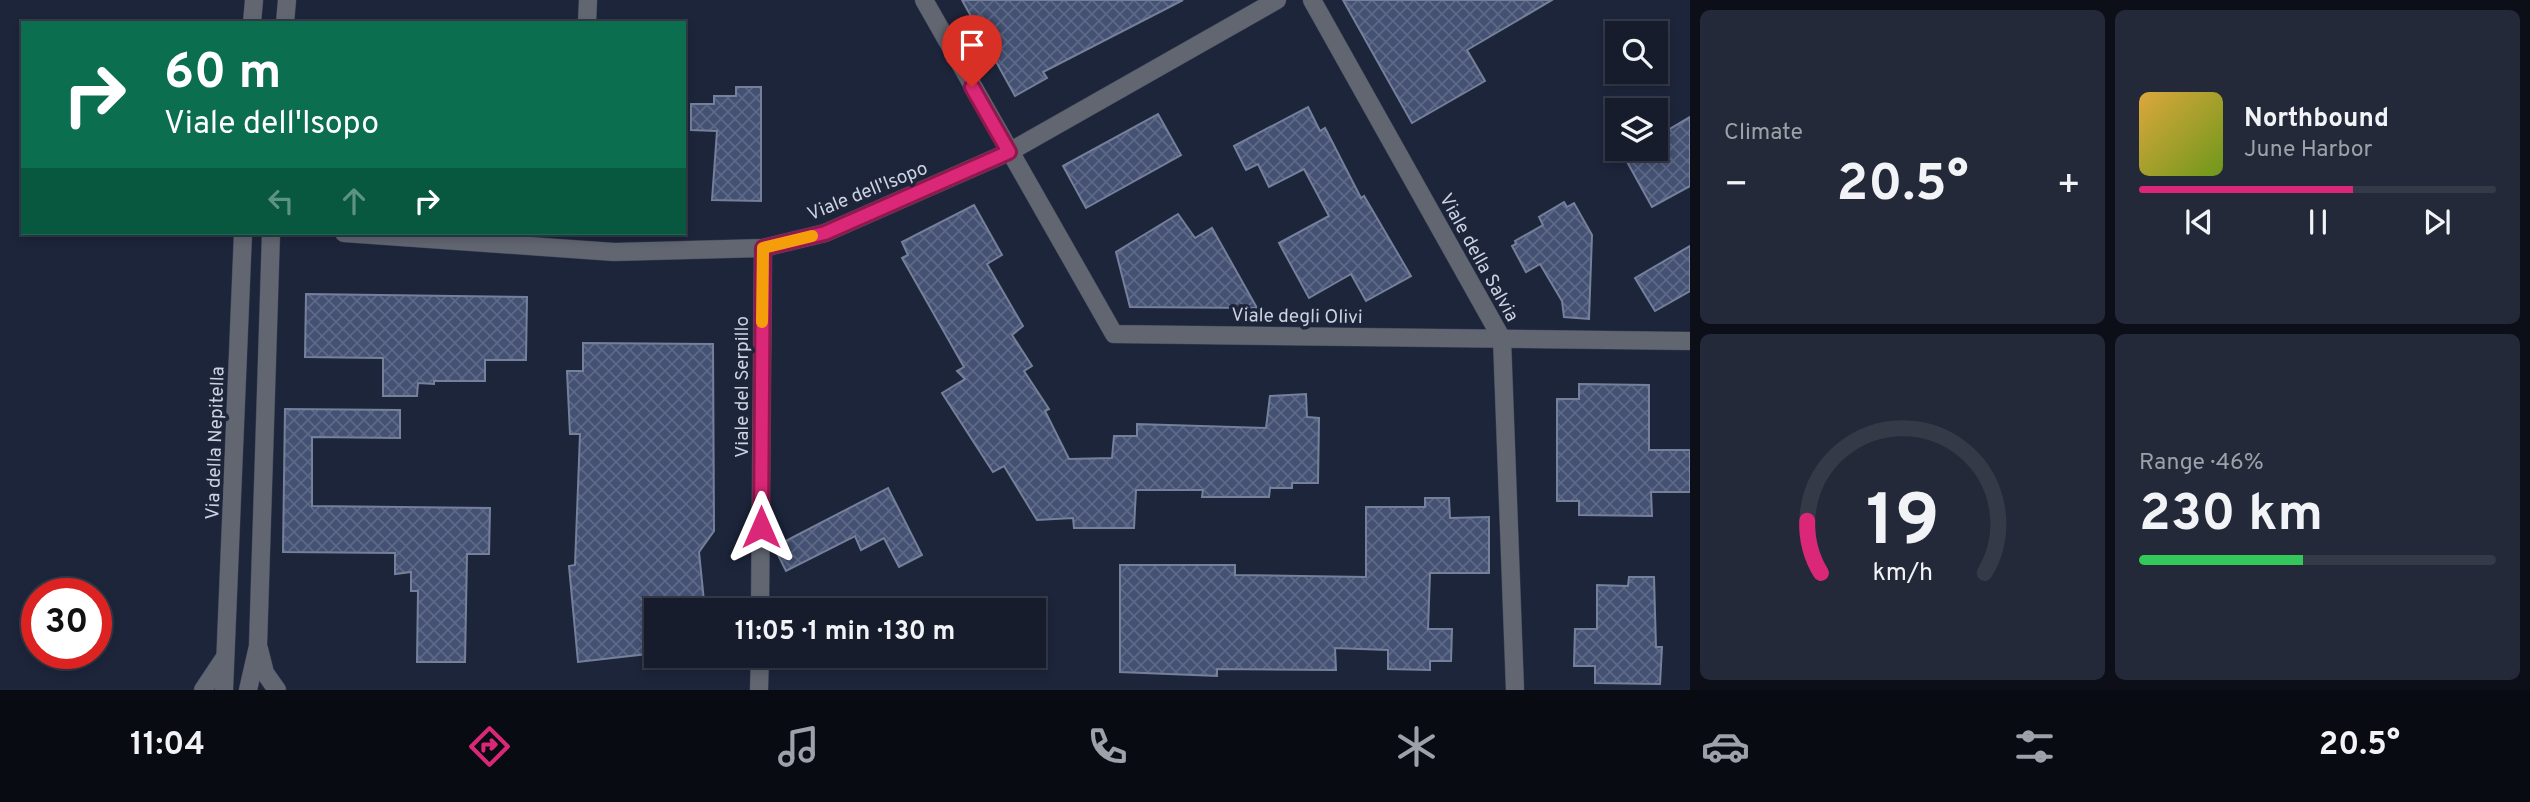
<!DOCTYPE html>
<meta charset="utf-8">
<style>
:root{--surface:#161c2c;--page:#232938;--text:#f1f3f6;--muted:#9ea1a9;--line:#353a48;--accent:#db2777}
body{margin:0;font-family:Overpass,sans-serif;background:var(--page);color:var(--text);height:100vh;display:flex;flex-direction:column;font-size:26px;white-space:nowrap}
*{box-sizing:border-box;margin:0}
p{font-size:23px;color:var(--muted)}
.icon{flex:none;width:38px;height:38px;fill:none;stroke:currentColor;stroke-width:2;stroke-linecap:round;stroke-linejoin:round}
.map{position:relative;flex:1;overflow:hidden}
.drawer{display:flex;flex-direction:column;gap:10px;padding:10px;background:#0c0f18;width:840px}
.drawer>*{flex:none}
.guide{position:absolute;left:21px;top:21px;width:665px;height:214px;border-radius:0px;box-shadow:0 4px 10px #0003,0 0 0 2px var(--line);background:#0b6e4f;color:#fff;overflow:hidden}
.tools{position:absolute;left:1605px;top:21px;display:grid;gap:14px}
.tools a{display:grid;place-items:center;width:63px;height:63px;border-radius:0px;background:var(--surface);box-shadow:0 4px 10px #0003,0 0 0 2px var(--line);font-size:35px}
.speed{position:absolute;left:21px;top:578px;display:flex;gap:14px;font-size:35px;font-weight:700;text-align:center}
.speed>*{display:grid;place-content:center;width:91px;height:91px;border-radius:50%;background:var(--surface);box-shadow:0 4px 10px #0003,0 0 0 2px var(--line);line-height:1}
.speed .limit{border:10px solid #d22;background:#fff;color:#111}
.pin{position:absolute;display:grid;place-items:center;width:60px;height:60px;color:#fff;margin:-72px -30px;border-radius:50% 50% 50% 0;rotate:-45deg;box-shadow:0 0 7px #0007}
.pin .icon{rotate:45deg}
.me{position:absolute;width:77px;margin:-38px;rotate:0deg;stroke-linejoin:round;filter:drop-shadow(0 0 5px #0008)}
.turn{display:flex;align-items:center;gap:24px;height:147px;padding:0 28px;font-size:32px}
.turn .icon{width:91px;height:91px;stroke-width:2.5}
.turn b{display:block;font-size:49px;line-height:60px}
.lanes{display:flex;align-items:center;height:66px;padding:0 28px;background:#0003;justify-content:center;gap:35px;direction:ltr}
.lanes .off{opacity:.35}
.big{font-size:52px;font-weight:700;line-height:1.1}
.drawer .tile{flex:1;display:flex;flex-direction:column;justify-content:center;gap:10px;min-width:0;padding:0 24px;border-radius:10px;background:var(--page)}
.drawer .dial{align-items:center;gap:0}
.dial svg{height:182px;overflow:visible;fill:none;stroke:var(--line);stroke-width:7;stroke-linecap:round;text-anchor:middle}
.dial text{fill:var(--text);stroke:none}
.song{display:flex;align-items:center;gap:21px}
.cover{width:84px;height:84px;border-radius:10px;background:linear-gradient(135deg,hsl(40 70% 55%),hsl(80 70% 35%))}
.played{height:7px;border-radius:4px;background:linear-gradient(90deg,var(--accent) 60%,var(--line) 60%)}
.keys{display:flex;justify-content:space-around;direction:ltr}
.heat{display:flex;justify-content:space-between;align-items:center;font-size:38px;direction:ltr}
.charge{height:10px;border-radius:5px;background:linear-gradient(90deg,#34c759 46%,var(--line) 0)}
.drawer .tiles{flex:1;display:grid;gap:10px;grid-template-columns:repeat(2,1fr)}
.trip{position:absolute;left:644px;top:598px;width:402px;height:70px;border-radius:0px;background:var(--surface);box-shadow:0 4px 10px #0003,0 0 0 2px var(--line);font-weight:700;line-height:70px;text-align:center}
.dock{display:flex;height:112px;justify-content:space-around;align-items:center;background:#090b12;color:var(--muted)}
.dock .icon{width:49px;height:49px}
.dock .current{color:var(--accent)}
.dock b{font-size:32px;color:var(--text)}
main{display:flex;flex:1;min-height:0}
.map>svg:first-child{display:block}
.building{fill:url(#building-cross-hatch);stroke:#75809b;stroke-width:2}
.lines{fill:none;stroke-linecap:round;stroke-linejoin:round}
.minor-casing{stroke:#394156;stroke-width:19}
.minor{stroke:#616671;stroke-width:18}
.route-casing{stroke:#8e194d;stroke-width:18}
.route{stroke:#db2777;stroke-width:12}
.slow{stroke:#f59e0b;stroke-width:12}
.labels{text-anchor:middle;stroke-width:7;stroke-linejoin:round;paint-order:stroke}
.street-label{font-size:19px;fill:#ccd2e1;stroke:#1d253b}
</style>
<main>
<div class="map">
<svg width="1690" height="690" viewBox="0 0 1690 690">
<defs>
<pattern id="building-cross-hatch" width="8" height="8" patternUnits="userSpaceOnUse" patternTransform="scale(1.75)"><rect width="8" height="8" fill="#445173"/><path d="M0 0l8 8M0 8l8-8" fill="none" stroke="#5e6987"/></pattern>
</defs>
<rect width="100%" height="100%" fill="#1d253b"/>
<g class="building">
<polygon points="962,0 1183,0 1043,72 1047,78 1015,96"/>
<polygon points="1343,0 1552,0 1467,50 1485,81 1412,123"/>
<polygon points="736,87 761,87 761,201 712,200 717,131 691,130 691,104 714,104 714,96 736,96"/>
<polygon points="1308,107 1320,131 1325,128 1361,198 1364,196 1411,276 1366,301 1351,274 1309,298 1279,243 1329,216 1304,169 1269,187 1258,164 1246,170 1234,146"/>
<polygon points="1158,114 1181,155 1086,208 1063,166"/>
<polygon points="1690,117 1690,186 1652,207 1620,149 1656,149 1656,137"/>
<polygon points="1564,202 1567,207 1574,203 1592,235 1589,319 1564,317 1562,301 1540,264 1526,272 1512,246 1516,244 1515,241 1543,225 1539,217"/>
<polygon points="974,205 1002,255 987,264 1023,326 1012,335 1032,366 1024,371 1049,409 1045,411 1069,459 1112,458 1114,436 1137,436 1137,424 1266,428 1270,396 1306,394 1307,417 1319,418 1318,483 1292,483 1292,488 1270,488 1269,497 1202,497 1203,490 1136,490 1134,528 1074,528 1073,518 1037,520 1004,466 993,472 942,393 965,379 957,371 964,367 902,258 908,255 902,242"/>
<polygon points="1178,214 1195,238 1212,228 1257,308 1130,307 1116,252"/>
<polygon points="1690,246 1690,291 1655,311 1635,278"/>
<polygon points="306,294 527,297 526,360 485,360 485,381 434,381 434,384 418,383 417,396 383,396 383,358 305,357"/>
<polygon points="583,343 713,344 714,531 699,552 705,611 656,611 656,653 578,662 569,566 575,565 580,434 570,434 567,371 583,371"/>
<polygon points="1579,384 1649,385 1649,450 1690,450 1690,492 1651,492 1652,516 1579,515 1579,501 1557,501 1557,399 1579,399"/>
<polygon points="285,409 400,410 400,438 312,437 312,506 490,508 489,554 467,554 465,662 417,662 418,591 411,591 411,572 395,574 395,553 283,552"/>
<polygon points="888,488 922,555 899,567 884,538 861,550 855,536 786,571 774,547"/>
<polygon points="1425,498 1449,498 1450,518 1489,517 1489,573 1430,573 1428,629 1452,629 1451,661 1430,661 1430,670 1388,669 1388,650 1335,648 1336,670 1217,669 1217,676 1120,672 1120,565 1235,565 1235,575 1366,577 1366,507 1425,507"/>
<polygon points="1629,577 1654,577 1656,647 1662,647 1660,684 1595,683 1595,666 1574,666 1575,629 1597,629 1597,585 1628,586"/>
</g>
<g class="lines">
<g class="minor-casing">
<g id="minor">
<polyline points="924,0 1114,334 1690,341"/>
<polyline points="1312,0 1502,339 1515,690"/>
<polyline points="252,23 254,0"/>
<polyline points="285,23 287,0"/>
<polyline points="587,23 588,0"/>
<polyline points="344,233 614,252 763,248 825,233 1009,152 1277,0"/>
<polyline points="760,611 763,248"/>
<polyline points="259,649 265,673 277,690"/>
<polyline points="203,690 223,660"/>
<polyline points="224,690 243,233"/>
<polyline points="248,690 258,646 271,233"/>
<polyline points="759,690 760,656"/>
</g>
</g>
<use href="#minor" class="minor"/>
</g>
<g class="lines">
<g class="route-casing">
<polyline id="route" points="761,527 763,248 825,233 1009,152 972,87"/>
</g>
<use href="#route" class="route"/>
<polyline class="slow" points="762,322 763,248 812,236"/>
</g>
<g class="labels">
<g class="street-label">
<text transform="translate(867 190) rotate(-22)" y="7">Viale dell'Isopo</text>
<text transform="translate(1480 257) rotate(61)" y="7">Viale della Salvia</text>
<text transform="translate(1297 315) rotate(1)" y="7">Viale degli Olivi</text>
<text transform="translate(741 387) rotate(-90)" y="7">Viale del Serpillo</text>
<text transform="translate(214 443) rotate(-88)" y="7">Via della Nepitella</text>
</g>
</g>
</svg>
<div class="tools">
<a><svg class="icon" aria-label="search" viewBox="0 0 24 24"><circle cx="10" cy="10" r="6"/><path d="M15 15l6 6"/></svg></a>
<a><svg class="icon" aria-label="layers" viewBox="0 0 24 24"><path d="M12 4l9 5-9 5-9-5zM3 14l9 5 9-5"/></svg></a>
</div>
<div class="speed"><div class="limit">30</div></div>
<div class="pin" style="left:972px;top:87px;background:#d93025"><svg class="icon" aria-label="arrive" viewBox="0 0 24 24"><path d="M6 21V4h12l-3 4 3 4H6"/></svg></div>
<svg class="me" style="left:761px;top:527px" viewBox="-20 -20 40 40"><path d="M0-17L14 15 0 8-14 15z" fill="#db2777" stroke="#fff" stroke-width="4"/></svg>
<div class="trip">11:05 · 1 min · 130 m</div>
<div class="guide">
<div class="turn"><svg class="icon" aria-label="right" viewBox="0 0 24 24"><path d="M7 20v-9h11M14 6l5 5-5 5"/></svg><div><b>60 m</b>Viale dell'Isopo</div></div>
<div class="lanes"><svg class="icon off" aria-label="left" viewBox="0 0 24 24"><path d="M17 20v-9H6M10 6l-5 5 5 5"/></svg><svg class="icon off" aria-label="ahead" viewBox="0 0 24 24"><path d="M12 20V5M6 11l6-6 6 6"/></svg><svg class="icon" aria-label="right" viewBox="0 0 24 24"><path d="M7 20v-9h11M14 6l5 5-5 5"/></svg></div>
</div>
</div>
<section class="drawer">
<div class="tiles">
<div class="tile"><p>Climate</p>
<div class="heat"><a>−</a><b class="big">20.5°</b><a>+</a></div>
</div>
<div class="tile">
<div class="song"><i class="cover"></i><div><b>Northbound</b><p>June Harbor</p></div></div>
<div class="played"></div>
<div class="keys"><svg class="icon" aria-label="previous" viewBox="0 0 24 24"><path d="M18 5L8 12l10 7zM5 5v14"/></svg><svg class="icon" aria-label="pause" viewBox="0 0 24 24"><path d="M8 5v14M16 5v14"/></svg><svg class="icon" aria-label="next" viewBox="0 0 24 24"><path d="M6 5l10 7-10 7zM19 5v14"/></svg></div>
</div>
<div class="tile dial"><svg viewBox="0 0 100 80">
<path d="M14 69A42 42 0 1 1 86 69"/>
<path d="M14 69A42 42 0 0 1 8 46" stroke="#db2777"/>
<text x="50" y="56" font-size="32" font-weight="700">19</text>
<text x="50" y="72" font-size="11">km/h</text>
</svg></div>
<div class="tile"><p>Range · 46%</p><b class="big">230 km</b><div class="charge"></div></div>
</div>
</section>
</main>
<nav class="dock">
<b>11:04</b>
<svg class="icon current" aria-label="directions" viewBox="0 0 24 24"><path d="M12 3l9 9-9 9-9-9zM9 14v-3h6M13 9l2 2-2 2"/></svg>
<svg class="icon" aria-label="music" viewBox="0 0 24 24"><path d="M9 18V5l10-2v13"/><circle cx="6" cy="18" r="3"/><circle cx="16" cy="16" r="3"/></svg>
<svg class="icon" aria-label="phone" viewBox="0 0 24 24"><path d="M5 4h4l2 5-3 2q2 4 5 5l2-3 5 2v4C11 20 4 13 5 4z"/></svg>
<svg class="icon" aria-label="climate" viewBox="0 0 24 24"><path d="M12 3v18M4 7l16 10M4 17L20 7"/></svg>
<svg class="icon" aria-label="car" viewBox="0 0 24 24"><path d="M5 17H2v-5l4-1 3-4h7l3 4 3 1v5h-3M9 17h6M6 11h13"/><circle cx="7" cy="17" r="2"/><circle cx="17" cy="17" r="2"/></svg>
<svg class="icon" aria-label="filters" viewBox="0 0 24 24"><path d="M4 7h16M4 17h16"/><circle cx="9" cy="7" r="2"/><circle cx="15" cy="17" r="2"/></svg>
<b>20.5°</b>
</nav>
